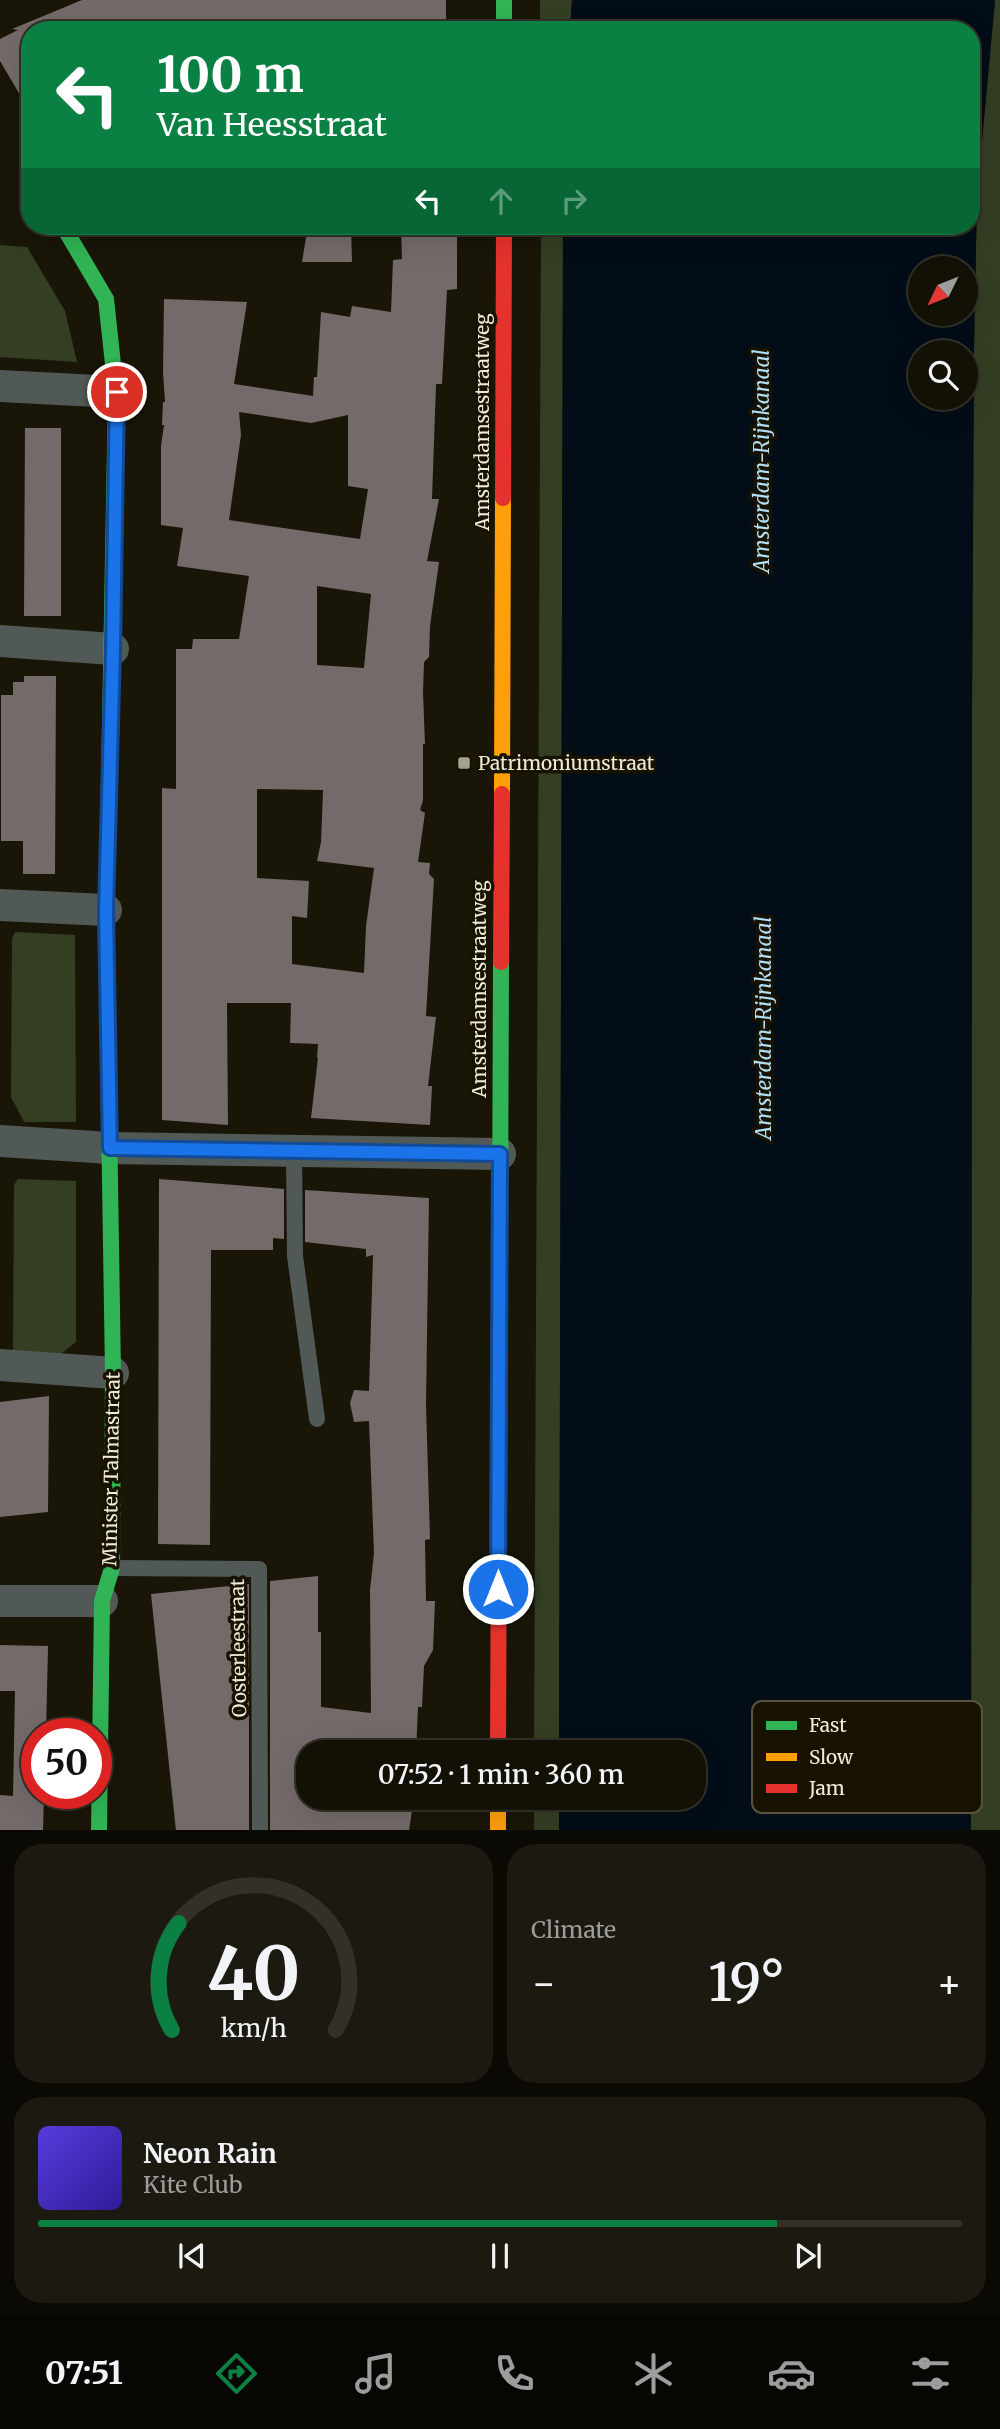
<!DOCTYPE html>
<meta charset="utf-8">
<style>
:root{--surface:#131006;--page:#1c1910;--text:#f1f3f6;--muted:#9d9d9b;--line:#323028;--accent:#0b8043}
body{margin:0;font-family:Merriweather,serif;background:var(--page);color:var(--text);height:100vh;display:flex;flex-direction:column;font-size:26px;white-space:nowrap}
*{box-sizing:border-box;margin:0}
p{font-size:23px;color:var(--muted)}
.icon{flex:none;width:38px;height:38px;fill:none;stroke:currentColor;stroke-width:2;stroke-linecap:round;stroke-linejoin:round}
.map{position:relative;height:1830px;overflow:hidden}
.details{display:flex;flex-direction:column;gap:14px;padding:14px;background:#0a0903;flex:1}
.details>*{flex:none}
.banner{position:absolute;left:21px;top:21px;width:959px;height:214px;border-radius:28px;box-shadow:0 7px 28px #0002,0 0 0 2px var(--line);background:#0b8043;color:#fff;overflow:hidden}
.needle{width:46px;rotate:227deg}
.buttons{position:absolute;left:908px;top:256px;display:grid;gap:14px}
.buttons a{display:grid;place-items:center;width:70px;height:70px;border-radius:50%;background:var(--surface);box-shadow:0 7px 28px #0002,0 0 0 2px var(--line);font-size:35px}
.speed{position:absolute;left:21px;top:1718px;display:flex;gap:14px;font-size:35px;font-weight:700;text-align:center}
.speed>*{display:grid;place-content:center;width:91px;height:91px;border-radius:50%;background:var(--surface);box-shadow:0 7px 28px #0002,0 0 0 2px var(--line);line-height:1}
.speed .limit{border:10px solid #d22;background:#fff;color:#111}
.pin{position:absolute;display:grid;place-items:center;width:60px;height:60px;color:#fff;margin:-30px;border:4px solid #fff;border-radius:50%;box-shadow:0 2px 7px #0007}
.me{position:absolute;width:77px;margin:-38px;rotate:0deg;stroke-linejoin:round;filter:drop-shadow(0 0 5px #0008)}
.turn{display:flex;align-items:center;gap:24px;height:147px;padding:0 21px;font-size:32px}
.turn .icon{width:91px;height:91px;stroke-width:2.5}
.turn b{display:block;font-size:49px;line-height:60px}
.lanes{display:flex;align-items:center;height:66px;padding:0 21px;background:#0003;justify-content:center;gap:35px;direction:ltr}
.lanes .off{opacity:.35}
.big{font-size:52px;font-weight:600;line-height:1.1}
.details .card{flex:1;display:flex;flex-direction:column;justify-content:center;gap:10px;min-width:0;padding:0 24px;border-radius:28px;background:var(--page)}
.details .dial{align-items:center;gap:0}
.dial svg{height:182px;overflow:visible;fill:none;stroke:var(--line);stroke-width:7;stroke-linecap:round;text-anchor:middle}
.dial text{fill:var(--text);stroke:none}
.song{display:flex;align-items:center;gap:21px}
.cover{width:84px;height:84px;border-radius:10px;background:linear-gradient(135deg,hsl(250 70% 55%),hsl(250 70% 35%))}
.played{height:7px;border-radius:4px;background:linear-gradient(90deg,var(--accent) 80%,var(--line) 80%)}
.keys{display:flex;justify-content:space-around;direction:ltr}
.heat{display:flex;justify-content:space-between;align-items:center;font-size:38px;direction:ltr}
.details .tiles{flex:1;display:grid;gap:14px;grid-template-columns:1fr 1fr}
.card:last-child{grid-column:span 2}
.trip{position:absolute;left:296px;top:1740px;width:410px;height:70px;border-radius:28px;background:var(--surface);box-shadow:0 7px 28px #0002,0 0 0 2px var(--line);font-weight:600;line-height:70px;text-align:center}
.dock{display:flex;height:112px;justify-content:space-around;align-items:center;background:#080602;color:var(--muted)}
.dock .icon{width:49px;height:49px}
.dock .on{color:var(--accent)}
.dock b{font-size:32px;color:var(--text)}
.map>svg:first-child{display:block}
.green{fill:#343e23}
.water{fill:#020d17;fill-rule:evenodd}
.building{fill:#746a6a;fill-rule:evenodd}
.lines{fill:none;stroke-linecap:round;stroke-linejoin:round}
.lane{stroke:#515956;stroke-width:16}
.street{stroke:#515956;stroke-width:32}
.fast{stroke:#30b455;stroke-width:16}
.slow{stroke:#ff9f0a;stroke-width:16}
.jam{stroke:#e5322d;stroke-width:16}
.route-casing{stroke:#114b97;stroke-width:18}
.route{stroke:#1a73e8;stroke-width:12}
.poi-dot{fill:#a5a191;stroke:#181200;stroke-width:2.5}
.labels{text-anchor:middle;stroke-width:7;stroke-linejoin:round;paint-order:stroke}
.street-label{font-size:19px;fill:#f0ecdb;stroke:#181200}
.poi-label{font-size:19px;fill:#f0ecdb;stroke:#181200;text-anchor:start}
.water-label{font-size:21px;font-style:italic;fill:#b2e0f8;stroke:#181200}
.key{fill:#181200;stroke:#595342;stroke-width:2}
.key-label{font-size:19px;fill:#f0ecdb}
</style>
<div class="map">
<svg width="1000" height="1831" viewBox="0 0 1000 1831">
<rect width="100%" height="100%" fill="#191608"/>
<g class="green">
<polygon points="540,0 572,0 570,30 540,30"/>
<polygon points="995,0 1000,0 1000,1830 971,1831 972,712 974,348 977,195"/>
<polygon points="541,226 563,226 559,1752 534,1752"/>
<polygon points="0,245 27,247 65,311 77,362 0,357"/>
<polygon points="15,932 75,935 76,1122 24,1122 11,1097 12,939"/>
<polygon points="18,1179 76,1181 76,1342 57,1357 13,1355 14,1185"/>
<rect x="534" y="1797" width="25" height="33"/>
</g>
<path class="water" d="M572,0H995L977,194L974,348L972,712L971,1830H559V1797H693V1752H559L563,226H971V30H570ZM920,268H966V313H920ZM920,352H966V397H920Z"/>
<g class="building">
<polygon points="82,0 446,0 446,30 30,30 30,112 0,61 0,39 18,30 12,29"/>
<polygon points="308,226 351,226 352,262 302,262"/>
<path d="M401,226H457V289L447,290L442,384H436L432,499H439L427,561L439,562L430,626L429,657L424,662L423,693L425,744H423V800L420,810L425,813L418,862L430,863L429,874L434,879L426,1016L436,1017L428,1086H432L430,1125L311,1118L318,1058H317L318,1044L290,1043L291,1003H227L228,1125L162,1120V788L176,789V649H192L193,639H239L249,576L177,566L183,528L161,525V446L164,425H162L163,402H165L163,372L164,299L247,302L234,384L313,396L314,377H317L321,312L350,317L352,306L391,312L393,260L402,259ZM239,412L311,423L348,415V486L368,489L360,539L229,520L241,435ZM317,586L371,594L364,668L317,665ZM257,789L323,790L321,842L317,861L374,868L366,926L364,973L292,964V916L307,918L309,881L257,878Z"/>
<polygon points="25,428 61,428 61,616 24,616"/>
<polygon points="24,676 56,676 55,874 23,874 23,841 1,841 1,695 13,695 13,682 24,682"/>
<polygon points="159,1179 284,1189 284,1239 273,1238 273,1250 211,1250 210,1545 158,1544"/>
<polygon points="305,1190 429,1198 426,1405 430,1539 425,1540 426,1601 435,1601 433,1650 424,1666 422,1707 418,1707 416,1752 308,1752 308,1797 414,1797 409,1831 270,1831 270,1581 318,1576 318,1632 321,1632 321,1707 371,1713 370,1590 374,1553 369,1421 354,1422 350,1403 354,1390 369,1391 373,1255 366,1257 366,1249 305,1242"/>
<polygon points="49,1396 48,1512 0,1517 0,1402"/>
<polygon points="249,1584 249,1831 176,1831 151,1594"/>
<polygon points="0,1645 48,1646 46,1734 37,1734 37,1794 44,1794 43,1831 0,1831 0,1795 13,1796 15,1691 0,1691"/>
</g>
<g class="lines">
<g class="lane">
<polyline points="294,1151 295,1256 317,1419"/>
<polyline points="112,1568 259,1569 260,1831"/>
</g>
<g class="street">
<polyline points="0,386 116,392"/>
<polyline points="0,641 113,649"/>
<polyline points="0,905 106,910"/>
<polyline points="0,1141 110,1148 500,1154"/>
<polyline points="0,1365 113,1373"/>
<polyline points="0,1601 102,1601"/>
</g>
<g class="fast">
<polyline points="504,0 504,30"/>
<polyline points="63,226 106,299 116,392 109,780"/>
<polyline points="499,1514 501,962"/>
<polyline points="99,1831 102,1601 112,1568 113,1373 109,1116"/>
</g>
<g class="slow">
<polyline points="502,794 503,498"/>
<polyline points="109,1116 106,910 109,780"/>
<polyline points="498,1797 498,1831"/>
</g>
<g class="jam">
<polyline points="503,498 504,226"/>
<polyline points="501,962 502,794"/>
<polyline points="498,1752 499,1514"/>
</g>
</g>
<g class="lines">
<g class="route-casing">
<polyline id="route" points="117,392 113,649 106,910 110,1148 500,1154 498,1589"/>
</g>
<use href="#route" class="route"/>
</g>
<rect class="poi-dot" x="457" y="756" width="14" height="14" rx="3.5"/>
<g class="labels">
<g class="street-label">
<text transform="translate(482 422) rotate(-90)" y="7">Amsterdamsestraatweg</text>
<text transform="translate(479 989) rotate(-90)" y="7">Amsterdamsestraatweg</text>
<text transform="translate(111 1469) rotate(-89)" y="7">Minister Talmastraat</text>
<text transform="translate(238 1648) rotate(-91)" y="7">Oosterleestraat</text>
</g>
<g class="poi-label">
<text x="478" y="770">Patrimoniumstraat</text>
</g>
<g class="water-label">
<text transform="translate(762 461) rotate(-90)" y="7">Amsterdam-Rijnkanaal</text>
<text transform="translate(764 1028) rotate(-90)" y="7">Amsterdam-Rijnkanaal</text>
</g>
</g>
<rect x="752" y="1701" width="230" height="112" rx="10" class="key"/>
<rect x="766" y="1721" width="31" height="9" fill="#30b455"/>
<rect x="766" y="1753" width="31" height="8" fill="#ff9f0a"/>
<rect x="766" y="1784" width="31" height="9" fill="#e5322d"/>
<g class="key-label">
<text x="809" y="1732">Fast</text>
<text x="809" y="1764">Slow</text>
<text x="809" y="1795">Jam</text>
</g>
</svg>
<div class="buttons">
<a><svg class="needle" viewBox="-14 -14 28 28"><path d="M0-13l5 13h-10z" fill="#e53935"/><path d="M0 13l5-13h-10z" fill="#9d9d9b"/></svg></a>
<a><svg class="icon" aria-label="search" viewBox="0 0 24 24"><circle cx="10" cy="10" r="6"/><path d="M15 15l6 6"/></svg></a>
</div>
<div class="speed"><div class="limit">50</div></div>
<div class="pin" style="left:117px;top:392px;background:#d93025"><svg class="icon" aria-label="arrive" viewBox="0 0 24 24"><path d="M6 21V4h12l-3 4 3 4H6"/></svg></div>
<svg class="me" style="left:498px;top:1589px" viewBox="-20 -20 40 40"><circle r="17" fill="#1a73e8" stroke="#fff" stroke-width="3"/><path d="M0-11L8 9 0 5-8 9z" fill="#fff"/></svg>
<div class="trip">07:52 · 1 min · 360 m</div>
<div class="banner">
<div class="turn"><svg class="icon" aria-label="left" viewBox="0 0 24 24"><path d="M17 20v-9H6M10 6l-5 5 5 5"/></svg><div><b>100 m</b>Van Heesstraat</div></div>
<div class="lanes"><svg class="icon" aria-label="left" viewBox="0 0 24 24"><path d="M17 20v-9H6M10 6l-5 5 5 5"/></svg><svg class="icon off" aria-label="ahead" viewBox="0 0 24 24"><path d="M12 20V5M6 11l6-6 6 6"/></svg><svg class="icon off" aria-label="right" viewBox="0 0 24 24"><path d="M7 20v-9h11M14 6l5 5-5 5"/></svg></div>
</div>
</div>
<section class="details">
<div class="tiles">
<div class="card dial"><svg viewBox="0 0 100 80">
<path d="M14 69A42 42 0 1 1 86 69"/>
<path d="M14 69A42 42 0 0 1 17 22" stroke="#0b8043"/>
<text x="50" y="56" font-size="32" font-weight="700">40</text>
<text x="50" y="72" font-size="11">km/h</text>
</svg></div>
<div class="card"><p>Climate</p>
<div class="heat"><a>−</a><b class="big">19°</b><a>+</a></div>
</div>
<div class="card">
<div class="song"><i class="cover"></i><div><b>Neon Rain</b><p>Kite Club</p></div></div>
<div class="played"></div>
<div class="keys"><svg class="icon" aria-label="previous" viewBox="0 0 24 24"><path d="M18 5L8 12l10 7zM5 5v14"/></svg><svg class="icon" aria-label="pause" viewBox="0 0 24 24"><path d="M8 5v14M16 5v14"/></svg><svg class="icon" aria-label="next" viewBox="0 0 24 24"><path d="M6 5l10 7-10 7zM19 5v14"/></svg></div>
</div>
</div>
</section>
<nav class="dock">
<b>07:51</b>
<svg class="icon on" aria-label="directions" viewBox="0 0 24 24"><path d="M12 3l9 9-9 9-9-9zM9 14v-3h6M13 9l2 2-2 2"/></svg>
<svg class="icon" aria-label="music" viewBox="0 0 24 24"><path d="M9 18V5l10-2v13"/><circle cx="6" cy="18" r="3"/><circle cx="16" cy="16" r="3"/></svg>
<svg class="icon" aria-label="phone" viewBox="0 0 24 24"><path d="M5 4h4l2 5-3 2q2 4 5 5l2-3 5 2v4C11 20 4 13 5 4z"/></svg>
<svg class="icon" aria-label="climate" viewBox="0 0 24 24"><path d="M12 3v18M4 7l16 10M4 17L20 7"/></svg>
<svg class="icon" aria-label="car" viewBox="0 0 24 24"><path d="M5 17H2v-5l4-1 3-4h7l3 4 3 1v5h-3M9 17h6M6 11h13"/><circle cx="7" cy="17" r="2"/><circle cx="17" cy="17" r="2"/></svg>
<svg class="icon" aria-label="filters" viewBox="0 0 24 24"><path d="M4 7h16M4 17h16"/><circle cx="9" cy="7" r="2"/><circle cx="15" cy="17" r="2"/></svg>
</nav>
